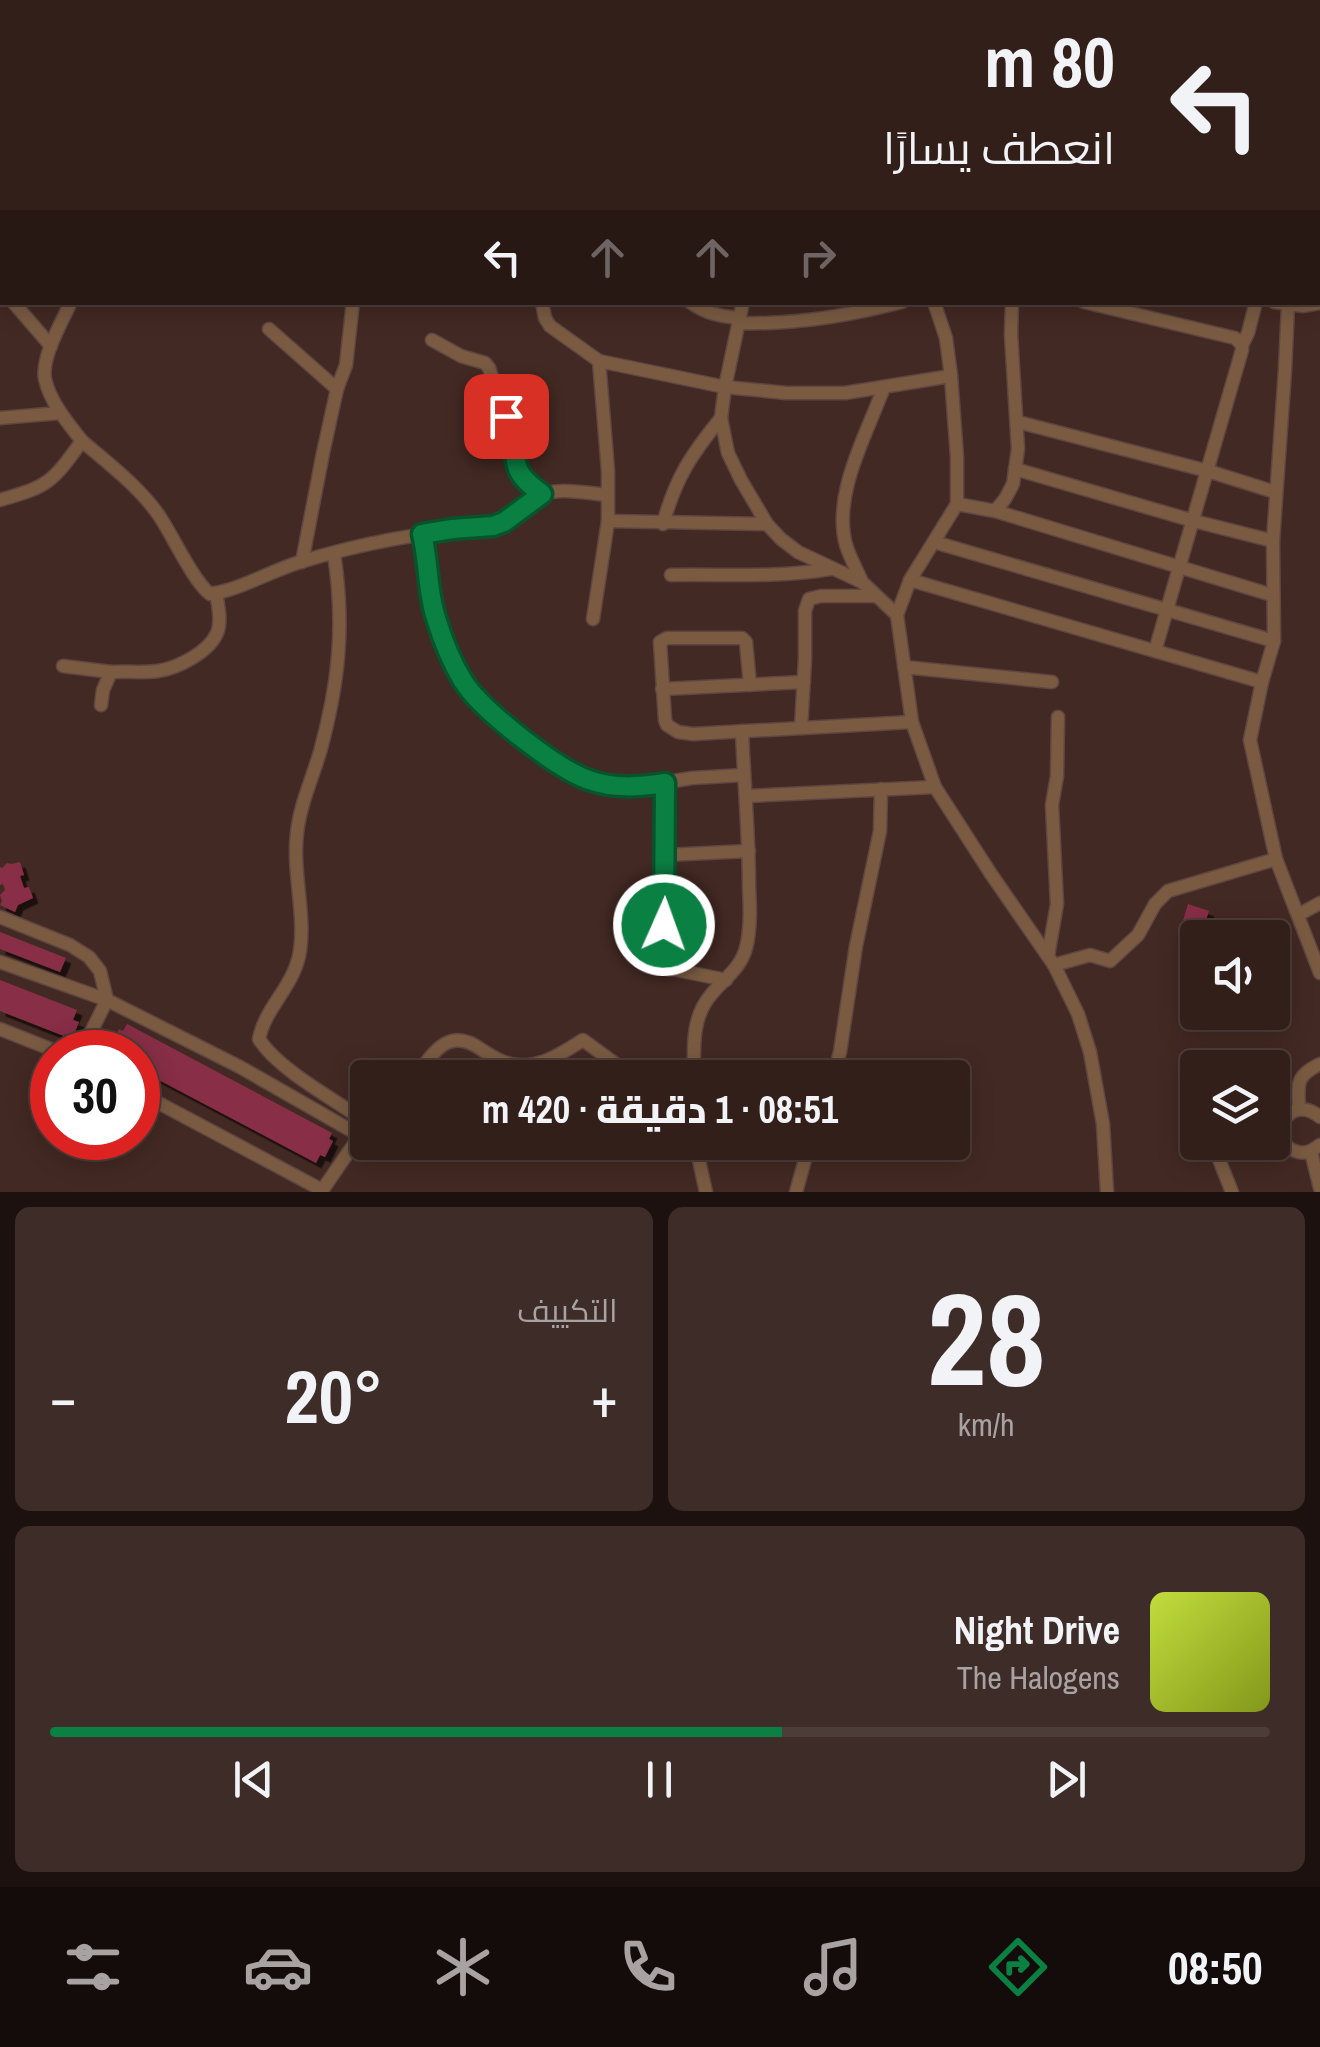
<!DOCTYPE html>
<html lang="ar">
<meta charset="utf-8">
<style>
:root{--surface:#321f1a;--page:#3d2c27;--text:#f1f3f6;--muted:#a8a2a2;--line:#4d3d39;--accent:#0b8043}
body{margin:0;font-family:"Archivo Narrow",Cairo,sans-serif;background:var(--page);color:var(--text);direction:rtl;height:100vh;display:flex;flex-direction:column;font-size:38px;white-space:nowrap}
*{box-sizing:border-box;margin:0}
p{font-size:32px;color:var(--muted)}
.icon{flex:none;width:55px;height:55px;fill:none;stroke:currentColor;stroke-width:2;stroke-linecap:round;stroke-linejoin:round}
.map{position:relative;height:1192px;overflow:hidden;direction:ltr}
.drawer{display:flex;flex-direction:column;gap:15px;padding:15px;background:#1c110e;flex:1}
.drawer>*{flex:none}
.top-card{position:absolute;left:0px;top:0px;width:1320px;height:305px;box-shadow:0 5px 25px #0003,0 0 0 2px var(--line);direction:rtl;background:#321f1a;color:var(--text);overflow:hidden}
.controls{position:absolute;left:1180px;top:920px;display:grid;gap:20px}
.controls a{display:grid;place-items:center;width:110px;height:110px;border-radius:10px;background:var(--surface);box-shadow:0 5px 25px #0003,0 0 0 2px var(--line);font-size:50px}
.speed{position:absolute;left:30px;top:1030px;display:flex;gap:20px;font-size:50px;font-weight:700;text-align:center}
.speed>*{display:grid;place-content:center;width:130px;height:130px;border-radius:50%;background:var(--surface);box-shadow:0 5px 25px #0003,0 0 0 2px var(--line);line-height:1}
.speed .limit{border:15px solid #d22;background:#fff;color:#111}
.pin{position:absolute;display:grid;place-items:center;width:85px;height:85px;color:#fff;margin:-42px;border-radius:20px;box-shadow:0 5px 15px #0006}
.me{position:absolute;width:110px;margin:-55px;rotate:2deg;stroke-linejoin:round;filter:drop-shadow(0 0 8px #0008)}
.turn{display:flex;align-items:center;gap:35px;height:210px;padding:0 40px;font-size:45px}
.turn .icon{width:130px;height:130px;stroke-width:2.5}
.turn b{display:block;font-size:70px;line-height:85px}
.lanes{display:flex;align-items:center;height:95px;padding:0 40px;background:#0003;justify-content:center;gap:50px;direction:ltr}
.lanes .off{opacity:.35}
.big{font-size:75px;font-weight:800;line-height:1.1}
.drawer .widget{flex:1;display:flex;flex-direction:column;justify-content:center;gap:15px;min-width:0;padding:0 35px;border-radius:15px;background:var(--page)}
.drawer .dial{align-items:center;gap:0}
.dial b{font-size:130px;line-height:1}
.song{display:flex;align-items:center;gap:30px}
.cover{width:120px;height:120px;border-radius:15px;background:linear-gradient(135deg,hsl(70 70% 55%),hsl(70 70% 35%))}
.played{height:10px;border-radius:5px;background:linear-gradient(90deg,var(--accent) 60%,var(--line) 60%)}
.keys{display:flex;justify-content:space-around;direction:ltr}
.heat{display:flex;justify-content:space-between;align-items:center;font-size:55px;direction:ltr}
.drawer .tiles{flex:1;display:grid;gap:15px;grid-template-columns:1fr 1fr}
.widget:last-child{grid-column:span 2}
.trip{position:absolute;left:350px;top:1060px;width:620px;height:100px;border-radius:10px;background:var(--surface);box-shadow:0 5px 25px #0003,0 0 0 2px var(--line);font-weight:800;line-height:100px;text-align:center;direction:rtl}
.dock{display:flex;height:160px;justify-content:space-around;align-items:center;background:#140c0a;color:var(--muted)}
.dock .icon{width:70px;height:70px}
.dock .current{color:var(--accent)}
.dock b{font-size:45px;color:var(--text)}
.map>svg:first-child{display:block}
.building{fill:#882f47;filter:url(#shadow)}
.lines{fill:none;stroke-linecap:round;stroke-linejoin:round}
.minor-casing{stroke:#5f4641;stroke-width:15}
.minor{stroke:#7a5b42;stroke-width:12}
.route-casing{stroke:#07532c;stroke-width:25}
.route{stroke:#0b8043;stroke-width:18}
</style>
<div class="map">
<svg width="1320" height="1192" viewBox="0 0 1320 1192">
<defs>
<filter id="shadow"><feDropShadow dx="5.5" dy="5.5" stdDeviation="0" flood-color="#0009"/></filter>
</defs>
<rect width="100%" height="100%" fill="#432923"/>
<g class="building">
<polygon points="20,862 24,875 20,876 24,888 29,887 33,898 18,905 15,912 0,905 2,901 0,895 5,890 3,884 0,885 0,867 2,868 7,863 12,864"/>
<polygon points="1188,904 1209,911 1203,929 1191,925 1190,930 1200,934 1198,940 1179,934"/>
<polygon points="0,932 66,958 60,972 0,949"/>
<polygon points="0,980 77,1010 73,1020 79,1022 73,1037 65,1034 64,1036 0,1011"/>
<polygon points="127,1024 332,1133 329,1139 333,1141 325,1157 320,1155 316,1163 138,1069 138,1052 112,1052 115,1047 111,1045 119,1029 123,1031"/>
</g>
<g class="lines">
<g class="minor-casing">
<g id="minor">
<polyline points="107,0 108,2"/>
<polyline points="782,0 786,2"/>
<polyline points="929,0 931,2"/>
<polyline points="731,2 744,0"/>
<polyline points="1318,168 1320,170"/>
<polyline points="0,252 2,255"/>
<polyline points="13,302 51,346"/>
<polyline points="542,302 545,318 550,326 599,361 725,387 786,393 845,393 951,376"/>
<path d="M690,302C706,314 720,316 739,318"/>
<polyline points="743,302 725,387 721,418 728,453 741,480 767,524 781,539 798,552 862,582 897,615"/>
<polyline points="934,302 946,338 951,376 957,457 957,504 910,580 897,615 912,722 935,787 991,874 1054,965 1078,1014 1090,1052 1103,1124 1107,1192"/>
<polyline points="1084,302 1235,338 1242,345 1242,350 1155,651"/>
<polyline points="1274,302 1303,306 1320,303"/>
<polyline points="1288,305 1285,370 1273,541 1274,641 1262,682 1250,740 1276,859 1320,973"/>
<path d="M738,323C793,325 848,316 902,302"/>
<polyline points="269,329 337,389"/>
<polyline points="432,340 461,356 485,363 489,368 503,409 515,433 517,466 526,480 542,494"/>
<polyline points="1242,345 1248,333 1256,302"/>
<polyline points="0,418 60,413"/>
<polyline points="1018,422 1208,471 1275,492"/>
<path d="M82,441C108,463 138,486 158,514C172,534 193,581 210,594C239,590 269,572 297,563C361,543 427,531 493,527C510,520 520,509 534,499C553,485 586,493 607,495"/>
<polyline points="1015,469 1194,521 1273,541"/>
<path d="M0,500C50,486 52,482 82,441C68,423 50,402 45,379C41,357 62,322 71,302"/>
<polyline points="957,504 995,511 1272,595"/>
<polyline points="995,511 1005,499 1013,484 1018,449 1011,334 1012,302"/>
<polyline points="608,521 767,524"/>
<path d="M663,524C676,477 691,455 721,418"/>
<polyline points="422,534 434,614 464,682 474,695 550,760 589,780 632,788 692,778 744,775"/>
<polyline points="934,542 1274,641"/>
<path d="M334,554C345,625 339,683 320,752C312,779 300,805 297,833C292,874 307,917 299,956C292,988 265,1008 259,1039C278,1070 337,1101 368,1123"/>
<polyline points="302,562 323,453 337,389 346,365 353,302"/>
<path d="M671,575C724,574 777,578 830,569"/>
<polyline points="910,580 1262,682"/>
<path d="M862,582C857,570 850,558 846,545C832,494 867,434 884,387"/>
<polyline points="593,619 608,521 608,471 599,361"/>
<polyline points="63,666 111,672"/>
<polyline points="904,667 1052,682"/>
<polyline points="750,685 746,642 742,638 667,638 660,642 665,720 667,725 678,732 693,734 912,722"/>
<polyline points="662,689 804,682"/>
<path d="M101,705L103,690L111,672C126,671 143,673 158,671C178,668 209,652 217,633C222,621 218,605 216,593"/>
<polyline points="801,728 805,659 805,611 809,599 821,596 876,596"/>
<polyline points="665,783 665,891 659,961 672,969 726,980"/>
<polyline points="746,796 935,787"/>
<polyline points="665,855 749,851"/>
<polyline points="1298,915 1320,903"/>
<polyline points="0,917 70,945 89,957 100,971 107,1000 81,1052"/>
<polyline points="1048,956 1057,904 1052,805 1057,776 1058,717"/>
<polyline points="0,962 107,1000 240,1067 359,1135"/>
<polyline points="1054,965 1090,955 1110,961 1138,935 1155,904 1168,891 1276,859"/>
<polyline points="0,1029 58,1052"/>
<path d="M414,1078C434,1053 448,1025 482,1050C493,1057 504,1064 518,1065C543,1067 563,1052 583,1040L635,1078"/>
<path d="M694,1078C694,1049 691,1019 710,996C723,979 740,970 746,948C751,929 750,906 749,886C749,834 744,783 742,731"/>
<polyline points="833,1078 840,1052 856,946 880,831 881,789"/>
<polyline points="138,1092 322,1190"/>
<path d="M1299,1109C1298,1084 1295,1076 1320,1064"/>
<path d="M1320,1117C1287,1090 1264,1143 1298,1152C1307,1154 1313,1150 1320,1145"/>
<polyline points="695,1142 706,1192"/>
<polyline points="1225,1142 1218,1150 1218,1157 1232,1192"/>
<polyline points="1311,1152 1320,1188"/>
<polyline points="321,1192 363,1131"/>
<polyline points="796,1192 810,1142"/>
</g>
</g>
<use href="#minor" class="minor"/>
</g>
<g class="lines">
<g class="route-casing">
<path id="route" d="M506,416C520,435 510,453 519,471C524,481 534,488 542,494L504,522L493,526L452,529L422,534C429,562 427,591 436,618C442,638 452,663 463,681C481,710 557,769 589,780C614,789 639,787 665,783L664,925"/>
</g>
<use href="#route" class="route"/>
</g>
</svg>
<div class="controls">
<a><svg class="icon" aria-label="sound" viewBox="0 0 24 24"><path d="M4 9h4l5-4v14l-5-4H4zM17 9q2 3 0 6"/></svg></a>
<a><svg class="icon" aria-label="layers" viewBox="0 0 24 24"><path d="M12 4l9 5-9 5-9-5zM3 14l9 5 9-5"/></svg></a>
</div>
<div class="speed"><div class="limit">30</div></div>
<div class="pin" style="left:506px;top:416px;background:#d93025"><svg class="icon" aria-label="arrive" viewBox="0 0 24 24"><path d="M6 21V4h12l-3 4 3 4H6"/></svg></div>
<svg class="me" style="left:664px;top:925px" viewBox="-20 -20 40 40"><circle r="17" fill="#0b8043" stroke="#fff" stroke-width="3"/><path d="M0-11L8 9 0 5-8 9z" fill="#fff"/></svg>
<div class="trip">08:51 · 1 دقيقة · 420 m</div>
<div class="top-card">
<div class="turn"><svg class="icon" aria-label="left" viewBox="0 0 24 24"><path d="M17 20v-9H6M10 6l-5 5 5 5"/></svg><div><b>80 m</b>انعطف يسارًا</div></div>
<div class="lanes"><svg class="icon" aria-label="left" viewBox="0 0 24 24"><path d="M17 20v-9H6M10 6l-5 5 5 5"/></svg><svg class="icon off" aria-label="ahead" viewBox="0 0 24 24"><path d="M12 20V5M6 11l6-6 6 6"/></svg><svg class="icon off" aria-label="ahead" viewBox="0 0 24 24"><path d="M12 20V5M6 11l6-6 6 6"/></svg><svg class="icon off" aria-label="right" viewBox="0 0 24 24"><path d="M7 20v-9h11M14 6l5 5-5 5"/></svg></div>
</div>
</div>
<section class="drawer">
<div class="tiles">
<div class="widget dial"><b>28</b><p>km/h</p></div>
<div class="widget"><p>التكييف</p>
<div class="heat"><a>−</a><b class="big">20°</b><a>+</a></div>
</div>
<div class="widget">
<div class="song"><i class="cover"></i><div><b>Night Drive</b><p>The Halogens</p></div></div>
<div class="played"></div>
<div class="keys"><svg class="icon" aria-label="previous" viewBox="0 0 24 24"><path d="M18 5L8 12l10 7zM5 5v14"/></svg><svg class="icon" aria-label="pause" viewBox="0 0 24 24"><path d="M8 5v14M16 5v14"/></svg><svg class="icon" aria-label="next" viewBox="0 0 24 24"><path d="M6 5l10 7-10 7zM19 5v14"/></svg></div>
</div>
</div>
</section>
<nav class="dock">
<b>08:50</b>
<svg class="icon current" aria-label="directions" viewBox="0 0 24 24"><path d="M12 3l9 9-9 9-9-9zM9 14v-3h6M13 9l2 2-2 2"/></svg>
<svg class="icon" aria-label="music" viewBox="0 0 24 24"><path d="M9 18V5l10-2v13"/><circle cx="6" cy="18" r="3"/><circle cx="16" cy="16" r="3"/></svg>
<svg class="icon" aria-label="phone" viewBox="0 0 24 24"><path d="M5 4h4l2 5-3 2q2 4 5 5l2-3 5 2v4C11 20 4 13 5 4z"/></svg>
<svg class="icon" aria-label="climate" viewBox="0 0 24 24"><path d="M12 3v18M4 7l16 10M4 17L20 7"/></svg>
<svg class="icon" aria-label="car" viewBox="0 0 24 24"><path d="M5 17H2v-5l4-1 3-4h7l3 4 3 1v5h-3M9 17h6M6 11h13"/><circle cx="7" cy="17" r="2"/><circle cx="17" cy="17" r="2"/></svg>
<svg class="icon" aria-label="filters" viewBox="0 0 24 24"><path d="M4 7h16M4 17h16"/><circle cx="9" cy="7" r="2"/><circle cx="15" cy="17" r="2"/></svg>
</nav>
